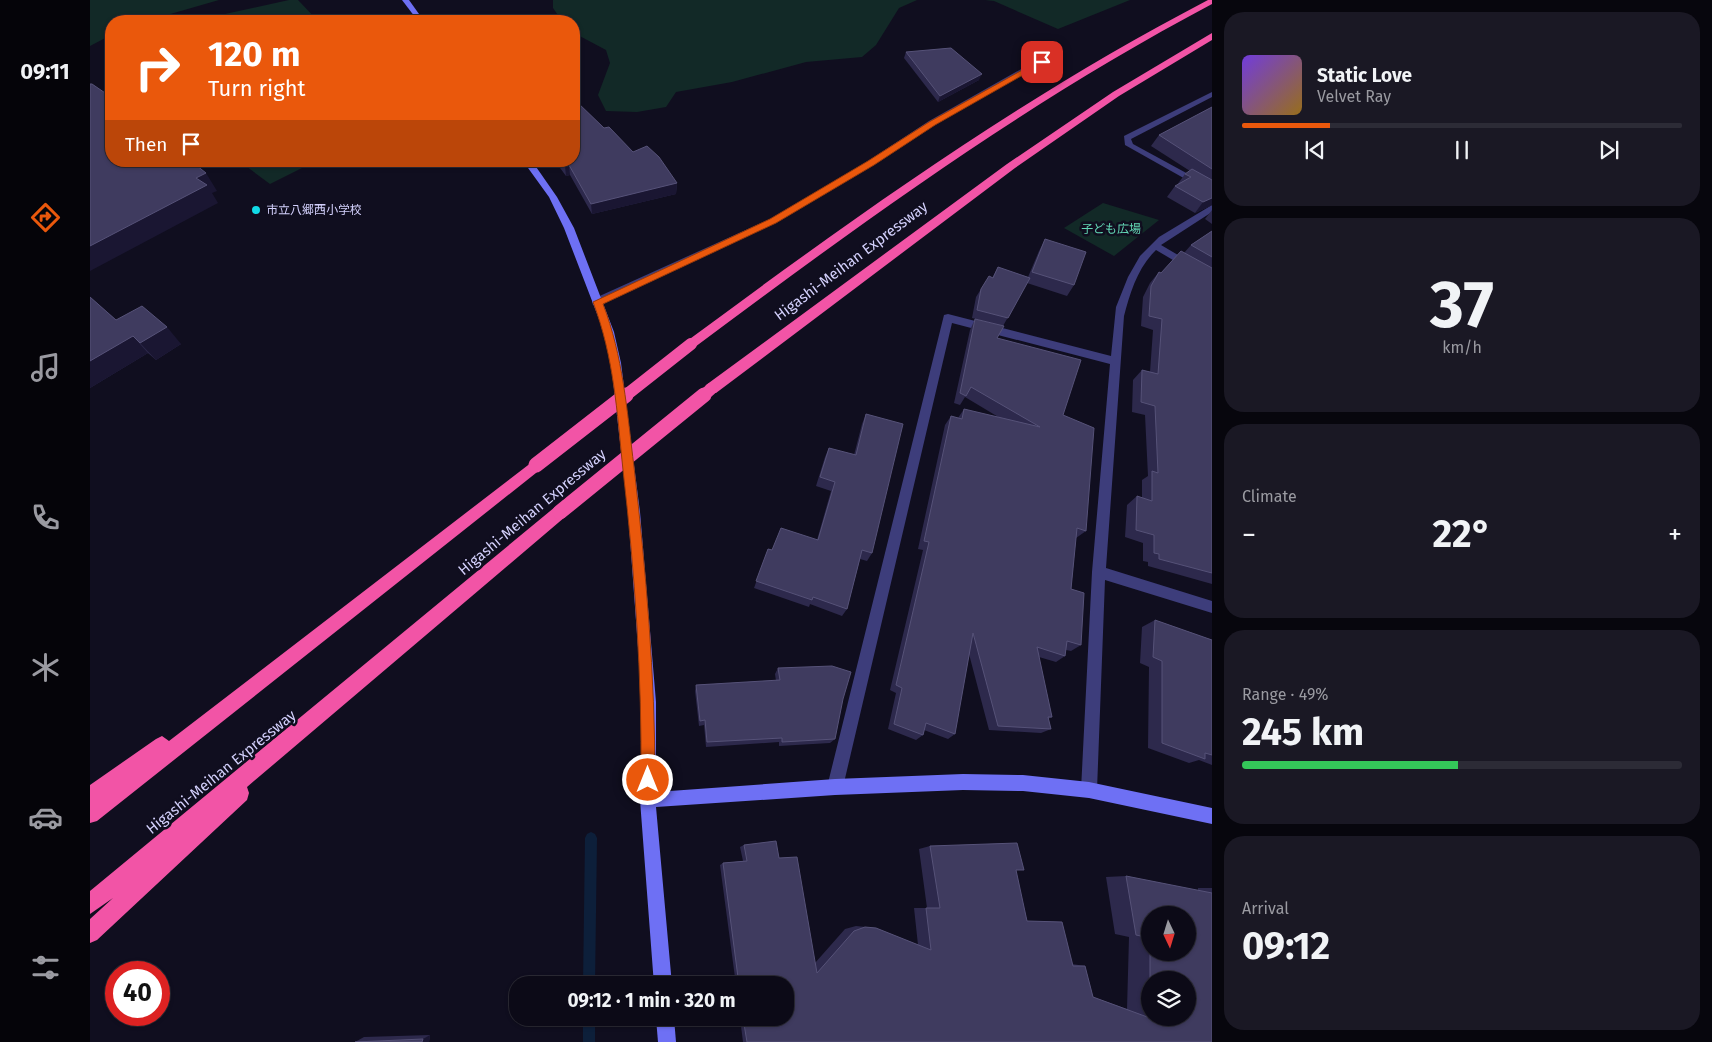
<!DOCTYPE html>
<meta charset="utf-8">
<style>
:root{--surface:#0c0a17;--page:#1a1824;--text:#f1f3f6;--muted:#9a9aa1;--line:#2c2b36;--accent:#ea580c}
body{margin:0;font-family:"Fira Sans","Noto Sans JP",sans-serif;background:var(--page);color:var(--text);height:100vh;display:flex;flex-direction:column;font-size:19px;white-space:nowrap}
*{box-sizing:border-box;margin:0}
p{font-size:16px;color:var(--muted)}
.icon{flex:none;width:28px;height:28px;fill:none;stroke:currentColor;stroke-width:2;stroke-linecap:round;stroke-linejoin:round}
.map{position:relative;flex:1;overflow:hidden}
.sheet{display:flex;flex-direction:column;gap:12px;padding:12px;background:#07060d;width:500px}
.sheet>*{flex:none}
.hud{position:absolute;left:15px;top:15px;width:475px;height:152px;border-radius:20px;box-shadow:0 1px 4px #0004,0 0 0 1px var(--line);background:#ea580c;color:#fff;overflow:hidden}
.needle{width:32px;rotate:176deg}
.tools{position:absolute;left:1051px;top:906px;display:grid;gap:10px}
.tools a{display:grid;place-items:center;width:55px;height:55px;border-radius:50%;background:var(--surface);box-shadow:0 1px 4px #0004,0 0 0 1px var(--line);font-size:25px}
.speed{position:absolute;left:15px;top:961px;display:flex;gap:10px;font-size:25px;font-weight:700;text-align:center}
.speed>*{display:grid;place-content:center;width:65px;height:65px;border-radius:50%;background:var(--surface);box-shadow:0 1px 4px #0004,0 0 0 1px var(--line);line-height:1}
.speed .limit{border:8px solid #d22;background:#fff;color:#111}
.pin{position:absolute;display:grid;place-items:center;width:42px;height:42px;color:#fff;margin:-21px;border-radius:10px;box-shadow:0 2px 8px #0006}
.me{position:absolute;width:55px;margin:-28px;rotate:0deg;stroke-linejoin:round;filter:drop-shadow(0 0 4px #0008)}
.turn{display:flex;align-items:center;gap:18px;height:105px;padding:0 20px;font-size:22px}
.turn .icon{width:65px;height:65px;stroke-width:2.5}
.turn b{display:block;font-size:35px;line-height:42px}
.then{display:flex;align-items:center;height:48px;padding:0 20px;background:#0003;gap:10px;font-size:19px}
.big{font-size:38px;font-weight:700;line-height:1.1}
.sheet .widget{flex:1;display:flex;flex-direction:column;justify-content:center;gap:8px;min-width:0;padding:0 18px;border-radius:20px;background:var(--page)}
.sheet .dial{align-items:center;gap:0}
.dial b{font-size:65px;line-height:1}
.song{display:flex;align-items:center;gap:15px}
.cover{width:60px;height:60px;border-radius:8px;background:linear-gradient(135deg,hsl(260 70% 55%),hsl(40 70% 35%))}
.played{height:5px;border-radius:2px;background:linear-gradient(90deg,var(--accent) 20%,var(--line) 20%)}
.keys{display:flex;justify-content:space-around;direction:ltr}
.heat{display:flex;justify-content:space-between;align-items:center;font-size:28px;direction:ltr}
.charge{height:8px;border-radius:4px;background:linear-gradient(90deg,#34c759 49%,var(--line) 0)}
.trip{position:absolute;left:419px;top:976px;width:285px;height:50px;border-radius:20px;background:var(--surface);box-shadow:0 1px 4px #0004,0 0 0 1px var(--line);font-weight:700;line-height:50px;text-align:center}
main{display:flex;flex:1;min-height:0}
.menu{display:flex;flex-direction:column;width:90px;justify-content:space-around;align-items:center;background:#050409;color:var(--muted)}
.menu .icon{width:35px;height:35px}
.menu .on{color:var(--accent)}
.menu b{font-size:22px;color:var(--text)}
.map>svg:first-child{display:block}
.green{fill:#122927}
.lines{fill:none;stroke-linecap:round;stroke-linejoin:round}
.stream{fill:#0d1f3a;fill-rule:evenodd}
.street{fill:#3d3d7b;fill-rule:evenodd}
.secondary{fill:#6e70f4;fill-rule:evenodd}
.highway{fill:#f254a6;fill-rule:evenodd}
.highway-bridge-far1{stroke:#f254a6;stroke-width:12}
.highway-bridge{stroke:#f254a6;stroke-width:15}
.wall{fill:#2d294c;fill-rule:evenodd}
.shaded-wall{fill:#1a1632}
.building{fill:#3f3b5f;stroke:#565278}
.route{fill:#ea580c;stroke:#983908}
.poi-dot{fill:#11dae6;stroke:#100e1f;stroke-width:2}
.labels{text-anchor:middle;stroke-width:5;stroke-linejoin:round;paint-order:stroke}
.far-poi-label{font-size:12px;fill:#d3d0fc;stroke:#100e1f;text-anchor:start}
.far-park-label{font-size:12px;fill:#62d6b4;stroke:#100e1f}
.street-label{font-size:15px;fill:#d3d0fc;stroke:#100e1f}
</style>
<main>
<nav class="menu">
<b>09:11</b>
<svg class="icon on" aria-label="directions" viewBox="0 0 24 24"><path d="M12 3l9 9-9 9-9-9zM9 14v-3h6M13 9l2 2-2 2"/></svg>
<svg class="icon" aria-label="music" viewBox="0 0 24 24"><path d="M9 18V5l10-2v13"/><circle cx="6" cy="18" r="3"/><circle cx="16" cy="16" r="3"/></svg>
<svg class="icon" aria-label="phone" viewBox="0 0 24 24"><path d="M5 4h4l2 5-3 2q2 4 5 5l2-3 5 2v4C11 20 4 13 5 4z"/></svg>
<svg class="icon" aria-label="climate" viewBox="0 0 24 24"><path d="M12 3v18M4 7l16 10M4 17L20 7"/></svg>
<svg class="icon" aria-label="car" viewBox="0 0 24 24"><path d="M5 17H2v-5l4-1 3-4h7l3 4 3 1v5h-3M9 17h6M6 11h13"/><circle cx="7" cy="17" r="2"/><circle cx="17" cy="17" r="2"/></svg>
<svg class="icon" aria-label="filters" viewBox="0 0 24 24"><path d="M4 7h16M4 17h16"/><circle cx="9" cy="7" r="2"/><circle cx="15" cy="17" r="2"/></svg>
</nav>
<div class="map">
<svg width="1122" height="1042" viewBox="0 0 1122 1042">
<rect width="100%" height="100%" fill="#100e1f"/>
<g class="green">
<polygon points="0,0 129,0 56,21 21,21 21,35 0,46"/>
<polygon points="199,0 208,0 228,21 103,21"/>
<polygon points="463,0 838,0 827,0 809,8 786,45 772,57 716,62 642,82 586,92 576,107 547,112 516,111 508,95 520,63 516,50 484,33 484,21 472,21 463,8"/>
<polygon points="895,0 1040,0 968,29 904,1"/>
<polygon points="149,161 226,161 180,184"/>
<polygon points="1013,203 1069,220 1024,256 974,228"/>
</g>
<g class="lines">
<g class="stream">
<polygon points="501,832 505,834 507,838 505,985 493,985 495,838 497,834"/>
<rect x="493" y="1018" width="12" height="24"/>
</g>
<g class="street">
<polygon points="949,59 956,61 845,125 784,165 686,223 511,305 503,305 502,302 503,299 680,219 778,161 839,121"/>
<polygon points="1122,92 1122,97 1041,139 1043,144 1122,187 1122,194 1035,145 1034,136"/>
<path d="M1122,205V212L1071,245L1122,275V283L1066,250C1048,267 1040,293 1034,316L1016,568L1122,601V613L1015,580L1007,790L1004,795L999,798L994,795L991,790L1002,572L1020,364L862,323L753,787L750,792L745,795L740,792L737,787L854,315L858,314L1021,356L1026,307L1038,277L1050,256L1069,237Z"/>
</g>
<g class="secondary">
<polygon points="312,0 319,0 334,21 328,21"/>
<polygon points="433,161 442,161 467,197 484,228 524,332 531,363 550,512 566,702 566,792 745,779 873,774 933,775 999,782 1122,808 1122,824 999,798 933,791 873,790 745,795 566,807 582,985 564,985 550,800 552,702 538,512 521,363 514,332 474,228 459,197"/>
<polygon points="566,1018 584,1018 586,1042 568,1042"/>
</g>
<g class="highway">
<path d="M1118,0H1122V4C935,103 774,221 605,347H597L595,344L597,341C766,216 930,98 1118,0Z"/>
<polygon points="1122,33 1122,40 1029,96 925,168 626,393 616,393 614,389 616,385 917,164 1023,92"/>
<polygon points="446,459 451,461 453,465 451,469 7,821 0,823 0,785 66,739 72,736 79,741"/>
<polygon points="470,506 475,507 477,512 475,517 157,787 159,793 157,800 7,940 0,943 0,919 23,898 0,914 0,891 465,507"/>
</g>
<g class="highway-bridge-far1">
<polyline points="535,396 601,344"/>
<polyline points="613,396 621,389"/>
</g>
<g class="highway-bridge">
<polyline points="446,465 536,395"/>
<polyline points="470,512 614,395"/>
</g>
</g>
<g class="wall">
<polygon points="816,52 889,80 848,102 814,58"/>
<polygon points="1122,107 1122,205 1105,213 1077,197 1085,186 1087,185 1095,174 1100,171 1061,146 1069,135"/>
<polygon points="514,128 543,152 587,183 586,194 502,214 480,175 476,176 465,161 484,161"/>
<polygon points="1122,210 1122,224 1115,219"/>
<polygon points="1122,231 1122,584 1058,566 1058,562 1053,561 1053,543 1035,537 1037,505 1047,496 1052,498 1052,480 1058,476 1055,415 1042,412 1043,380 1052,370 1060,372 1063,330 1051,326 1053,297 1060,283 1069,272 1071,273 1094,253 1101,245"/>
<polygon points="955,239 984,285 977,296 937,283 913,326 882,318 886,297 891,289 902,278 908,267 938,277 949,251"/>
<polygon points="0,297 26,320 91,344 66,360 58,353 0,388"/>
<polygon points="885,319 907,338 973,415 996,531 986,538 981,589 991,645 981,651 976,650 975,656 966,662 949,657 962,717 958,719 961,729 951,733 899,730 879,654 865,734 858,739 834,730 833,735 826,740 798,729 806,693 800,690 833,550 828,549 855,425 861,416 868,418 874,409 910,418 875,397 870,405 864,403 880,330"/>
<polygon points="776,414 782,553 777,561 770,559 757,609 752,616 720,604 719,607 664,588 678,549 682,550 727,540 741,491 726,486 735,457 739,448 764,455 772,424"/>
<polygon points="1065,620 1122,640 1122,765 1109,760 1099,763 1058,748 1059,667 1050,663 1052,627"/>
<polygon points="688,668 753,699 745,739 740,743 689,746 689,742 616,747 614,725 609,726 605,691 606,685 686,681 685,674"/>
<path d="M654,845L689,858L725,963L755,929L766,926L786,928L828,945L824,908H837L829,849L840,846L926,871L937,921L972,922L982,964L995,966L1003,997L1037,1009L1039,937L1025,934L1016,877L1036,876L1108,891V888H1122V1042H653L650,1018H695V985H646L630,865L633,863L653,861L650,847ZM1060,915L1098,952H1060Z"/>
<polygon points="340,1035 339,1042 265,1042 274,1037"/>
</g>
<g class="shaded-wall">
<polygon points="892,74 889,80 848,102 850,96"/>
<polygon points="479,165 480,175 476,176 475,166"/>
<polygon points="116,173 127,191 122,193 128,203 0,271 0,246 106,178"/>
<polygon points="587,183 586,194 502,214 501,204"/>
<polygon points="1122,198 1122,205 1105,213 1113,202"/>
<polygon points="77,327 91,344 66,360 50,343"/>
<polygon points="43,336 58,353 0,388 0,361"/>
<polygon points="340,1035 339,1042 332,1042 333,1039"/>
</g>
<g class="building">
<polygon points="861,48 892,74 850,96 816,52"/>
<polygon points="0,84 2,84 21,97 21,161 101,161 116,173 106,178 117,185 0,246"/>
<polygon points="487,102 514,128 519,127 543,152 557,146 569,157 587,183 501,204 479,165 475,166 472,161 484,161 484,103"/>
<polygon points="1122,107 1122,169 1069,135"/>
<polygon points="1102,169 1122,180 1122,198 1113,202 1085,186 1101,177 1095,174"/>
<polygon points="1122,231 1122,257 1101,245"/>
<polygon points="955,239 996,252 984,285 942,272"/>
<polygon points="1091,251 1122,268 1122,573 1069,559 1069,554 1064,553 1064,535 1046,530 1047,496 1062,501 1062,471 1068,473 1065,406 1051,402 1052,370 1068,374 1072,319 1059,316 1061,286 1069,272 1071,273"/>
<polygon points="908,267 940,278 918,318 887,310 891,289 899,276 903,278"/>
<polygon points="0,297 26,320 52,306 77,327 50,343 43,336 0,361"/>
<polygon points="885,319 914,326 907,338 991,360 973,415 1004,428 996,531 987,528 981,589 994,593 991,645 977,641 975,656 947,647 962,717 958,717 961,729 908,726 883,633 865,734 836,723 833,735 804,724 812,688 806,685 839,542 834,541 861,416 872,419 874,409 950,427 881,387 876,396 870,393"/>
<polygon points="776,414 813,424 782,553 772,550 757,609 723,597 722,600 666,581 678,549 682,550 691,528 728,540 745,482 730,477 739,448 766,455"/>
<polygon points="1065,620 1122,640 1122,755 1115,753 1115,759 1072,743 1072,661 1063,657"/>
<polygon points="742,666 761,672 753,699 745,739 692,742 692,738 617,742 615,720 610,721 606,685 690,680 688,668"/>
<polygon points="686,841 689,858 707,857 727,973 764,931 775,927 786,928 841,950 836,908 850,908 840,846 927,843 934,870 926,870 937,921 972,922 983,966 995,966 1003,997 1060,1018 1098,1018 1098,980 1060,980 1060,952 1098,952 1098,915 1060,915 1060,938 1046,935 1036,876 1122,893 1122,1042 657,1042 653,1018 695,1018 695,985 649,985 633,863 657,861 654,845"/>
<polygon points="333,1039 332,1042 265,1042"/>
</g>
<path class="route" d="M952,59L954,63L845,125L784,165L686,223L513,304C533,356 537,411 544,467C556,571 565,676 565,780L563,785L558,787L553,785L551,780C552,677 545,573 533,470C527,412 524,357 503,302L680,219L778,161L839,122Z"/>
<circle class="poi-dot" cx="166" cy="210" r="5"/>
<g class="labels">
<g class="far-poi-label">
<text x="176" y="214">市立八郷西小学校</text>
</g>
<g class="far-park-label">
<text x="1021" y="233">子ども広場</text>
</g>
<g class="street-label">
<text transform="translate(761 261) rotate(-37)" y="5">Higashi-Meihan Expressway</text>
<text transform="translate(442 512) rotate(-40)" y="5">Higashi-Meihan Expressway</text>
<text transform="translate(131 772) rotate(-39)" y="5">Higashi-Meihan Expressway</text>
</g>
</g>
</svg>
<div class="tools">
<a><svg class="needle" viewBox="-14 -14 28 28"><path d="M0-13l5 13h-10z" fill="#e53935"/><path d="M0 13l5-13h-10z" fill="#9a9aa1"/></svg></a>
<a><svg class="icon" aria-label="layers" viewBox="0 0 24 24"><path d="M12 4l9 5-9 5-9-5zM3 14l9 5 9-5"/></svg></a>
</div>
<div class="speed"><div class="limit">40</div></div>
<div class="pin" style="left:952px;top:62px;background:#d93025"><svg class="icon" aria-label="arrive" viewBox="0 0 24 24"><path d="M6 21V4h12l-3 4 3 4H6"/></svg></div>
<svg class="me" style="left:558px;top:780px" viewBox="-20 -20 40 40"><circle r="17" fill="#ea580c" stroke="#fff" stroke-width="3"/><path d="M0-11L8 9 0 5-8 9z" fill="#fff"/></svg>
<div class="trip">09:12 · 1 min · 320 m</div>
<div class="hud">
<div class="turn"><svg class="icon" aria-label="right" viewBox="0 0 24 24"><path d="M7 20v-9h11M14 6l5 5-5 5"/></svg><div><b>120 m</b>Turn right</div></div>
<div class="then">Then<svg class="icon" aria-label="arrive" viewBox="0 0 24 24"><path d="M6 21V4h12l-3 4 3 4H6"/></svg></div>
</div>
</div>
<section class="sheet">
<div class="widget">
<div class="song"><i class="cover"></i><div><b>Static Love</b><p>Velvet Ray</p></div></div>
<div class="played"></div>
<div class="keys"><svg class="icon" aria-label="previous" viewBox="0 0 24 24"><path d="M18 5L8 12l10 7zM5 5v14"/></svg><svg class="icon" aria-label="pause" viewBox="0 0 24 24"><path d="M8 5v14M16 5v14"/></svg><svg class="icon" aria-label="next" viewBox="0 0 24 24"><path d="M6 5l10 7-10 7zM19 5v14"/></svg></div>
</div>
<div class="widget dial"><b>37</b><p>km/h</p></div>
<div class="widget"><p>Climate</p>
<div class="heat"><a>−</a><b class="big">22°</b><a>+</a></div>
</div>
<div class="widget"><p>Range · 49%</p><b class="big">245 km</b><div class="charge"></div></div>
<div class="widget"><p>Arrival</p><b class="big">09:12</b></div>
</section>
</main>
